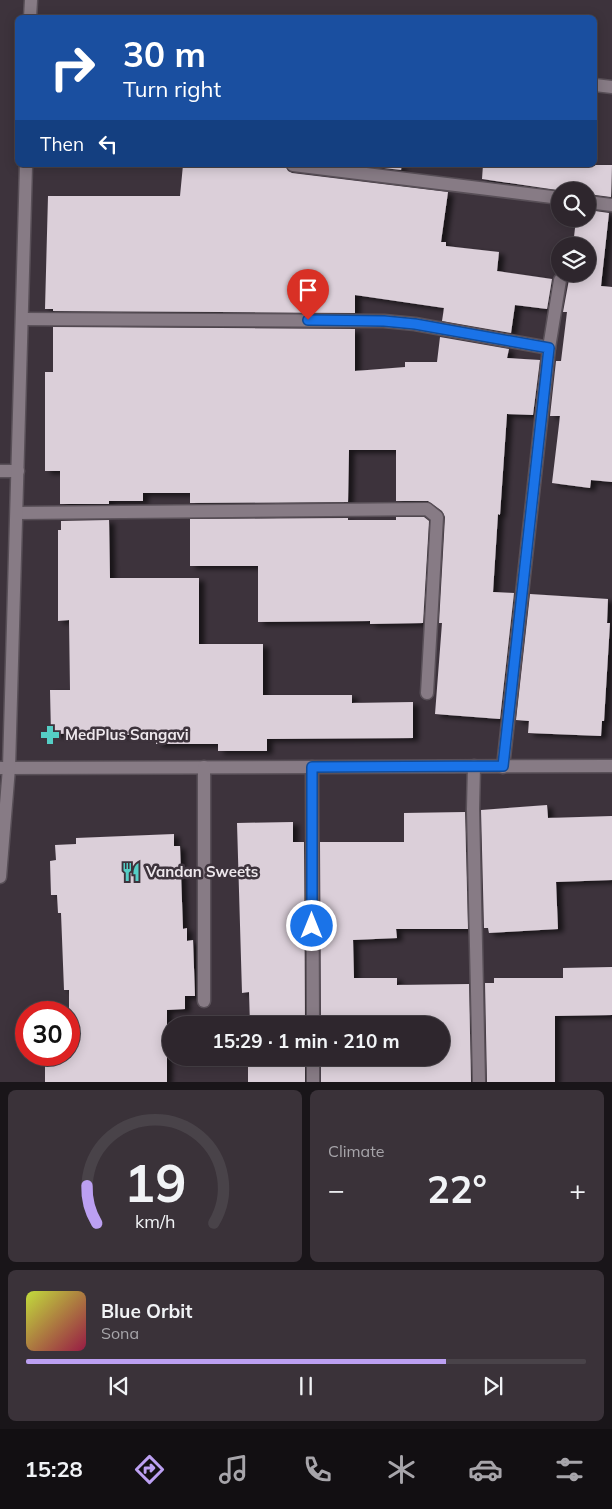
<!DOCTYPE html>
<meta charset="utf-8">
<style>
:root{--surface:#2e262d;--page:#3a3239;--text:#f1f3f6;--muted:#a7a5aa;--line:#494349;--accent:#bca0f2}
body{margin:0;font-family:Mulish,sans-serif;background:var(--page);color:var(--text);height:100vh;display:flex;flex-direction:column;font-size:19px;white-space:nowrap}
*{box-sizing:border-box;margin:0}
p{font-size:16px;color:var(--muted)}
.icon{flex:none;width:28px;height:28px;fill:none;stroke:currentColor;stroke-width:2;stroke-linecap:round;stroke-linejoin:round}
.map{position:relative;height:1082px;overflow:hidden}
.side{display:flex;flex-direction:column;gap:8px;padding:8px;background:#191519;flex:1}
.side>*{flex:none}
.hud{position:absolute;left:15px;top:15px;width:582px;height:152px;border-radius:8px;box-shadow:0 2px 12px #0003,0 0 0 1px var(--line);background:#1a4fa0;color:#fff;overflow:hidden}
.buttons{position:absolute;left:551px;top:182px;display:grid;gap:10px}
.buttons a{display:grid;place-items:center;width:45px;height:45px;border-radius:50%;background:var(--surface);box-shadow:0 2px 12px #0003,0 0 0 1px var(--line);font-size:25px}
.speed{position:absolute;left:15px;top:1001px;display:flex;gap:10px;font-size:25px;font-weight:700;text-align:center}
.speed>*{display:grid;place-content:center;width:65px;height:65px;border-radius:50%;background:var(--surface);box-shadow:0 2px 12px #0003,0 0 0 1px var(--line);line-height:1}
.speed .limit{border:8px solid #d22;background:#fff;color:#111}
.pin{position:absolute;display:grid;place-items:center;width:42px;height:42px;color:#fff;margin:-51px -21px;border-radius:50% 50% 50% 0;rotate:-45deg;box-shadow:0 0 5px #0007}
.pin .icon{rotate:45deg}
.me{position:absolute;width:55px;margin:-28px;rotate:0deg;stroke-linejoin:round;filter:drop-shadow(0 0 4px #0008)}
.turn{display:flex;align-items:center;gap:18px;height:105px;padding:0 25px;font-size:22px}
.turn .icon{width:65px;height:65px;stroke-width:2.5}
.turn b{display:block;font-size:35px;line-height:42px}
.then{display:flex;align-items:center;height:48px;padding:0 25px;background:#0003;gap:10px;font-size:19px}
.big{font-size:38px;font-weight:700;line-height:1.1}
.side .tile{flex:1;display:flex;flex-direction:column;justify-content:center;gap:8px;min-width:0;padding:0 18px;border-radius:8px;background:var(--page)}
.side .dial{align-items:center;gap:0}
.dial svg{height:130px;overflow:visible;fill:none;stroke:var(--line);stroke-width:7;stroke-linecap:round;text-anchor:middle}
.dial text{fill:var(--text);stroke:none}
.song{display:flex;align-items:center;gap:15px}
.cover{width:60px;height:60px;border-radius:8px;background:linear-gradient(135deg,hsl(70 70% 55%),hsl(340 70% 35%))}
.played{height:5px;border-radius:2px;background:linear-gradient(90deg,var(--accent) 75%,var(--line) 75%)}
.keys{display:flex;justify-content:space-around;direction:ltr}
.heat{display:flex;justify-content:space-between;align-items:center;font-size:28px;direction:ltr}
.side .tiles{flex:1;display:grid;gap:8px;grid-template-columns:1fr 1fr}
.tile:last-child{grid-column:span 2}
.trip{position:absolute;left:162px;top:1016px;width:288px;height:50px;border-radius:25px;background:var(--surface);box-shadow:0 2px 12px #0003,0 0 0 1px var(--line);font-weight:700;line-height:50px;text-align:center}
.dock{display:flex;height:80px;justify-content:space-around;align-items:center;background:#120f12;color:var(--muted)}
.dock .icon{width:35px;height:35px}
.dock .on{color:var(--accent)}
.dock b{font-size:22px;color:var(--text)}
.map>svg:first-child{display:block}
.building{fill:#dbcfd9;filter:url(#shadow)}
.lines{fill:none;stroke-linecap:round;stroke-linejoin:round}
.minor-casing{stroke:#595058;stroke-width:15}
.minor{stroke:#877b85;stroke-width:12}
.route-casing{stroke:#114b97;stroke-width:12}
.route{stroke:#1a73e8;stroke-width:9}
.labels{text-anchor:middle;stroke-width:5;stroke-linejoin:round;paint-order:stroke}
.poi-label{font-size:15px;font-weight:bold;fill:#eee8ed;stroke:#3d333c;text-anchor:start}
</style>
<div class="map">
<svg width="612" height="1082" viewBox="0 0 612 1082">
<defs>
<filter id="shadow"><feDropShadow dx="5.5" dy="3" stdDeviation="2.5" flood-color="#0009"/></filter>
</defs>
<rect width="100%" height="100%" fill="#3d333c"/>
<g class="building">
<polygon points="183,165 285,165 288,171 292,173 448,192 441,242 446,242 446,246 499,252 497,271 552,279 547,309 515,305 511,333 442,321 444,308 355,295 355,313 53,311 53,309 45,309 48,196 180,196"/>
<polygon points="359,165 402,165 401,170"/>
<polygon points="483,165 612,165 611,197 588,194 588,191 564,191 482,179"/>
<polygon points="588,210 609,213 601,286 612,287 612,482 591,480 590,488 552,483 560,416 550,416 556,361 561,361 567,312 563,312 570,274 588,274 588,246 573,246 576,219 588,219"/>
<polygon points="53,327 355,329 355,371 405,367 405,362 437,362 440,337 509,349 507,358 540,360 533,415 507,414 500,515 498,514 493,592 514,593 500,719 435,714 442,623 439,623 445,517 442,511 428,501 396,501 396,450 349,450 348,502 190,503 190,493 143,493 143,501 109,501 109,504 60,504 60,471 45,471 45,372 53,372"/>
<polygon points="396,517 424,517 429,521 423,623 370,624 370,621 258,622 258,566 190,566 190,519 348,518 348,520 396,520"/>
<polygon points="109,520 110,578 199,578 199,644 263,644 263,695 352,695 352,703 413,702 413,738 267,739 267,751 218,751 218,744 156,744 156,735 107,735 107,733 51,734 50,690 70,690 69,620 58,621 58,530 61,530 61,521"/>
<polygon points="530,594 608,599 607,623 610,623 604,721 602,721 601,736 528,733 529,721 516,720"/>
<polygon points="547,805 548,818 612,816 612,880 556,882 558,929 489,933 488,928 484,928 481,810"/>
<polygon points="465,812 468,929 396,929 397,938 353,940 354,978 397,978 397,985 469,984 471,1082 321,1082 321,1058 441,1058 441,1025 321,1025 320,842 404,842 404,813"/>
<polygon points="293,822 293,842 304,842 305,1025 250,1025 249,992 242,993 237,823"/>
<polygon points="174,834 174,846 180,846 183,929 187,928 187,941 193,940 195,996 185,996 185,1009 167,1010 167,1082 45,1082 45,1055 69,1055 69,990 64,990 61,913 58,913 57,895 51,895 50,861 56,860 55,845 76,844 76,838"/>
<polygon points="612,967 612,1015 555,1016 555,1082 487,1082 485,983 494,983 494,978 563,978 563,968"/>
<rect x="248" y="1058" width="57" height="24"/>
</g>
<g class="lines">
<g class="minor-casing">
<g id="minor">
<polyline points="30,18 31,0"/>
<polyline points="595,85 612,87"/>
<polyline points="293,165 560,198"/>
<polyline points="588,202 612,205"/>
<polyline points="22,319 384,321 415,324 549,348"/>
<polyline points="0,471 18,471"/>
<polyline points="17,513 427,509 437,517 427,693"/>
<polyline points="474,766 473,809 479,1082"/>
<polyline points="312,767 313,1025"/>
<polyline points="503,767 549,348 560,280"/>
<polyline points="0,768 612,766"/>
<polyline points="0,877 9,768 26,165"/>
<polyline points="204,1001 204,767"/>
<polyline points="313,1058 313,1082"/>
</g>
</g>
<use href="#minor" class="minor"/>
</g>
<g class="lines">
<g class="route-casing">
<polyline id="route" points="308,320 384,321 415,324 549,348 503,766 312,767 312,926"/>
</g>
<use href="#route" class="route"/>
</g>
<defs>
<g id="pharmacy-bare" transform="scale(1.5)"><path d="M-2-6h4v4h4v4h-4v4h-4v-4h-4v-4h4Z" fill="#55cec5" stroke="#3d333c" stroke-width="2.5" paint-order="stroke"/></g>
<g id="restaurant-bare" transform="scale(1.5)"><path d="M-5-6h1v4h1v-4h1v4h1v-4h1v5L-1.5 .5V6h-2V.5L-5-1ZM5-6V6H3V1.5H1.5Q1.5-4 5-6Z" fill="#55cec5" stroke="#3d333c" stroke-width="2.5" paint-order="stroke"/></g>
</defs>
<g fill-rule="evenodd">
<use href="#pharmacy-bare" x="50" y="735"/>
<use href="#restaurant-bare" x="131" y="872"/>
</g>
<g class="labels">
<g class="poi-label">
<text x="65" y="740">MedPlus Sangavi</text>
<text x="146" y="877">Vandan Sweets</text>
</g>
</g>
</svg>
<div class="buttons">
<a><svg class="icon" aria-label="search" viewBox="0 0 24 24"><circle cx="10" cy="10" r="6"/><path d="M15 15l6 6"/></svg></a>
<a><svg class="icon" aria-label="layers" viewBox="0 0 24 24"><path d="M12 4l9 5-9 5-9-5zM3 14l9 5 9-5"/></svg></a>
</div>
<div class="speed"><div class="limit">30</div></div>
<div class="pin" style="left:308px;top:320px;background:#d93025"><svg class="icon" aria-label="arrive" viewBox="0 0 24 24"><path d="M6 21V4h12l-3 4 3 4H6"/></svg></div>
<svg class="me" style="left:312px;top:926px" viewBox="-20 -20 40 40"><circle r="17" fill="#1a73e8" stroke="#fff" stroke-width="3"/><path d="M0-11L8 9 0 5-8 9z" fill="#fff"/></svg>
<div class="trip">15:29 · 1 min · 210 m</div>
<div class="hud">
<div class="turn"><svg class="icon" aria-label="right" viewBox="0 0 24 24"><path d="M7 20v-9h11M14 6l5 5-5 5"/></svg><div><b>30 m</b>Turn right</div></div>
<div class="then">Then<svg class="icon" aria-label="left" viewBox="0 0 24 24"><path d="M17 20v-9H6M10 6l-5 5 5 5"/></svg></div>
</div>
</div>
<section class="side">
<div class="tiles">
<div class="tile dial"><svg viewBox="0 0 100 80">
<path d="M14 69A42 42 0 1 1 86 69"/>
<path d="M14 69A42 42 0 0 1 8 46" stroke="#bca0f2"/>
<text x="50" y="56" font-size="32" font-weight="700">19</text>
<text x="50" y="72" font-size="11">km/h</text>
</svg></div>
<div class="tile"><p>Climate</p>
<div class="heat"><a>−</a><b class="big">22°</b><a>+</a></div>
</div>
<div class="tile">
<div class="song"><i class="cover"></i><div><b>Blue Orbit</b><p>Sona</p></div></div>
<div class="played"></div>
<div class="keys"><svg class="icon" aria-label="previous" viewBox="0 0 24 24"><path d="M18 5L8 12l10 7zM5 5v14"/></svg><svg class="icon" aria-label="pause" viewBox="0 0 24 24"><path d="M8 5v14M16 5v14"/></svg><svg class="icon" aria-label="next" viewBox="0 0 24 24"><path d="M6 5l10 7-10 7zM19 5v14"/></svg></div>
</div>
</div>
</section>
<nav class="dock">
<b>15:28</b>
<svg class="icon on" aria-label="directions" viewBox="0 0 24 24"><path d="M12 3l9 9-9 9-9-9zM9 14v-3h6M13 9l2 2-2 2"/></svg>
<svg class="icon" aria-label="music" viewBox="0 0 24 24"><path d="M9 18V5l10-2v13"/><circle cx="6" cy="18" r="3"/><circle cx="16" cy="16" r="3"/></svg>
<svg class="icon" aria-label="phone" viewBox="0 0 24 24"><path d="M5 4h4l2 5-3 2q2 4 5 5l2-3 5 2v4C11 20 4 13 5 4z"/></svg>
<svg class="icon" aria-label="climate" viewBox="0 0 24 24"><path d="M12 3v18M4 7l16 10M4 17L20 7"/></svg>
<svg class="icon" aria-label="car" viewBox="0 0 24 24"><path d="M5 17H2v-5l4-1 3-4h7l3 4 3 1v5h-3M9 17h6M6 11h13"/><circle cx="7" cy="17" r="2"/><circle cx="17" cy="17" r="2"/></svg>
<svg class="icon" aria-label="filters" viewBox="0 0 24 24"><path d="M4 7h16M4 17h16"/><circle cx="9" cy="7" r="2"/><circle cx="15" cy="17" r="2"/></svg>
</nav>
